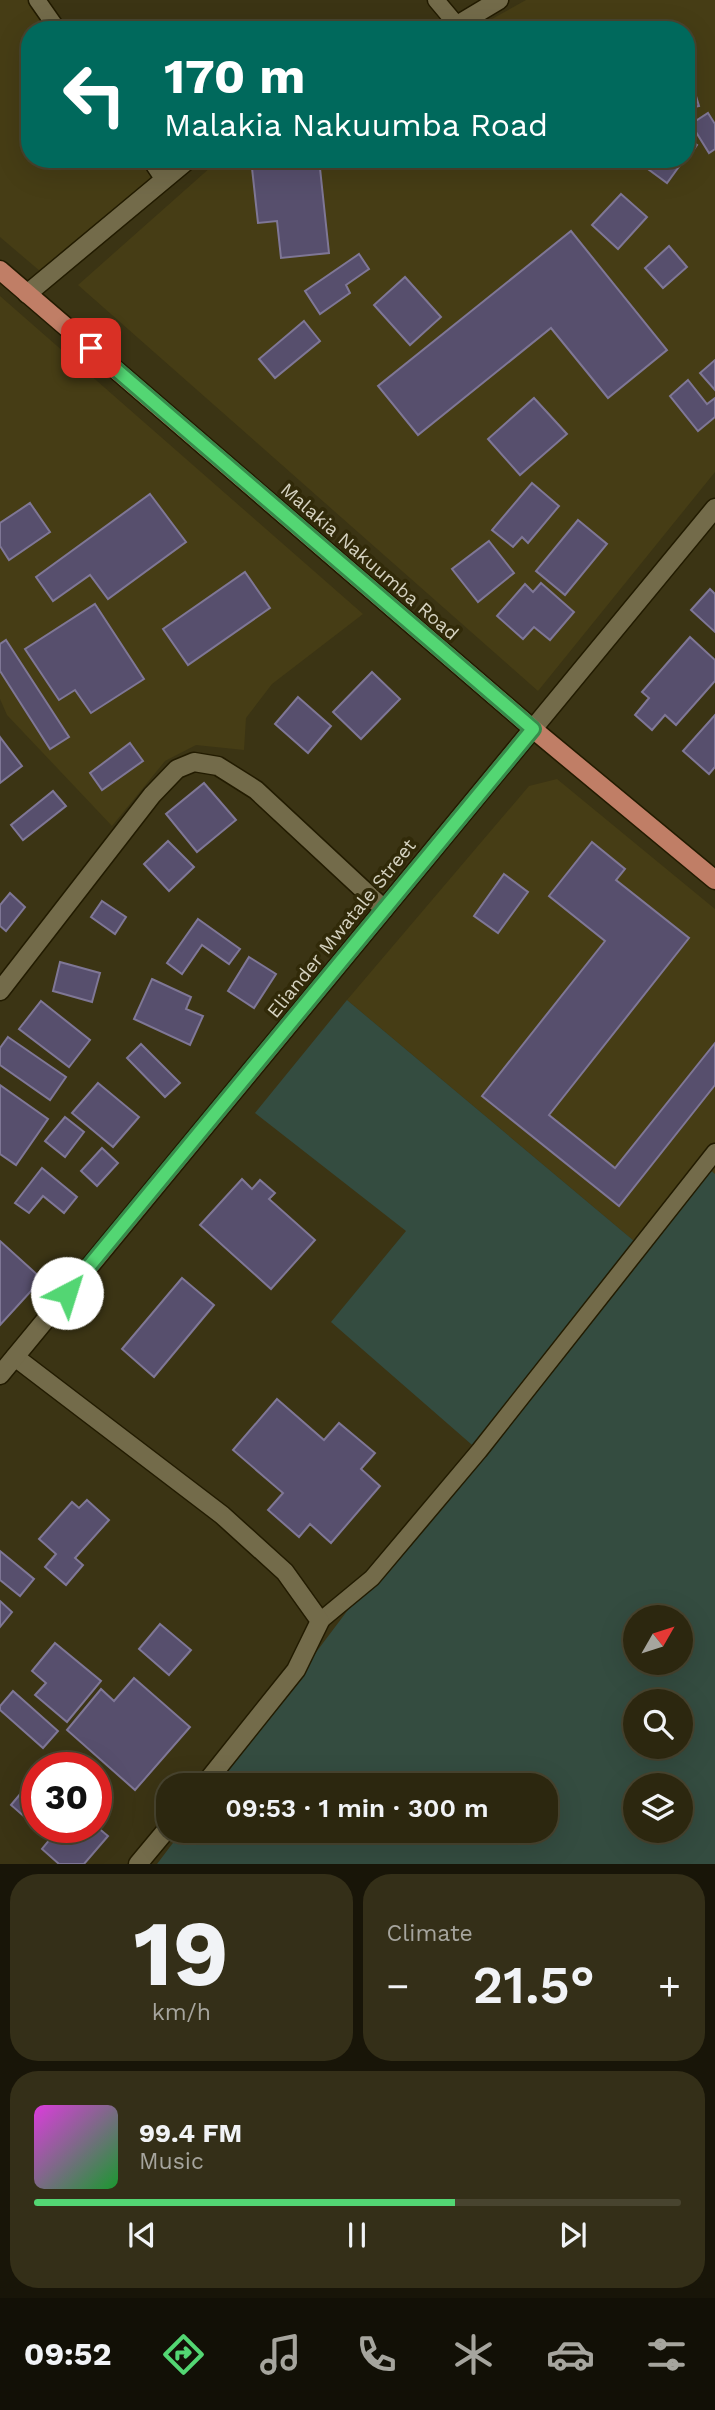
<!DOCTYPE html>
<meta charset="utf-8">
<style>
:root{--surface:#2c270f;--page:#342f18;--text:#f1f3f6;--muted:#a6a59e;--line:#48442f;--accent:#53d673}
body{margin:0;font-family:"Work Sans",sans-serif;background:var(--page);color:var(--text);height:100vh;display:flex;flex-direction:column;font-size:26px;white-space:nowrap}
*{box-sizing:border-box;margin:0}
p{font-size:23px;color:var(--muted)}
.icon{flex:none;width:38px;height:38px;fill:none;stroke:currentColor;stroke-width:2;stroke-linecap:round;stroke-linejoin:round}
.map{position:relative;height:1864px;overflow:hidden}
.panel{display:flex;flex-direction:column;gap:10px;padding:10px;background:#181508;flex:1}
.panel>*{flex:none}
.guide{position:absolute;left:21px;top:21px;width:674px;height:147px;border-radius:28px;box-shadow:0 7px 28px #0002,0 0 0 2px var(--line);background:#00695c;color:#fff;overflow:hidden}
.needle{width:46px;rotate:51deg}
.tools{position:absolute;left:623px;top:1605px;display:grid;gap:14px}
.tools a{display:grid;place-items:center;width:70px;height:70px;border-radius:50%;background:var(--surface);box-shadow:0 7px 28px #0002,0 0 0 2px var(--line);font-size:35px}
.speed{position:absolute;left:21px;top:1752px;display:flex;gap:14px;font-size:35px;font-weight:700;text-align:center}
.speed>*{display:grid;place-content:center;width:91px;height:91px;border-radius:50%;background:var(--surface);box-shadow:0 7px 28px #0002,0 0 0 2px var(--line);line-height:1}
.speed .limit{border:10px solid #d22;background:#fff;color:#111}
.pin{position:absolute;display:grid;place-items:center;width:60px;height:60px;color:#fff;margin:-30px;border-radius:14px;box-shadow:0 4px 10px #0006}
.me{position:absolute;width:77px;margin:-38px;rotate:40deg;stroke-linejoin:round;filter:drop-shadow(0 0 5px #0008)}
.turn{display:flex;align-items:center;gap:24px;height:147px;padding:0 28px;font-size:32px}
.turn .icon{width:91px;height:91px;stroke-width:2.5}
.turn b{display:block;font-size:49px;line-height:60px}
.big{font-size:52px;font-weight:600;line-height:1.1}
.panel .widget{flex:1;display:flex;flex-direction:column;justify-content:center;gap:10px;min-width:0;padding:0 24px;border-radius:28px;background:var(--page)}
.panel .dial{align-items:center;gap:0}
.dial b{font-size:91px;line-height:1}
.song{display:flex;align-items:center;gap:21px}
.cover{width:84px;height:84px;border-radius:10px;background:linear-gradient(135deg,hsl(300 70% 55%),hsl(130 70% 35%))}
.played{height:7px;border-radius:4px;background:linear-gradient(90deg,var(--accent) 65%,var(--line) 65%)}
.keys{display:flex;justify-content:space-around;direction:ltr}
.heat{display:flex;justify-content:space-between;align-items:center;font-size:38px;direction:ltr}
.panel .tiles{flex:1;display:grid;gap:10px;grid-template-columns:1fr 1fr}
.widget:last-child{grid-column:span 2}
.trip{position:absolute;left:156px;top:1773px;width:402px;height:70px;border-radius:28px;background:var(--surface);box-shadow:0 7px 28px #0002,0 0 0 2px var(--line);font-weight:600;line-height:70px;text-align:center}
.tabs{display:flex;height:112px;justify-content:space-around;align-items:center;background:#121006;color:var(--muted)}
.tabs .icon{width:49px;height:49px}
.tabs .selected{color:var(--accent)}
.tabs b{font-size:32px;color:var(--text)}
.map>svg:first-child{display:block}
.built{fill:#463d15}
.green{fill:#344c40;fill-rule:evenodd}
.building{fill:#574f6d;stroke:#7f7796;stroke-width:2}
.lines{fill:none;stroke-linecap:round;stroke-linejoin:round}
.lane-casing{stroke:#221b00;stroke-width:19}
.street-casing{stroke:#221b00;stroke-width:21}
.primary-casing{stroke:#221b00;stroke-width:21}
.lane{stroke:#736b4a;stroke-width:16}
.street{stroke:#736b4a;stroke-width:18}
.primary{stroke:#c07e66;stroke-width:18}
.route-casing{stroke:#368b4b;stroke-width:18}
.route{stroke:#53d673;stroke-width:12}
.labels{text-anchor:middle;stroke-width:7;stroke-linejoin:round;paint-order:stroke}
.street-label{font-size:19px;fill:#d5d2c0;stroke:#312a09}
</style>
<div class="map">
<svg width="715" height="1864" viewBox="0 0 715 1864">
<rect width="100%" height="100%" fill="#3b3414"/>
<g class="built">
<polygon points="0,0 37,0 58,30 30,30 30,159 150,159 164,180 47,277 0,237"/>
<polygon points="526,0 715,0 715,472 538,691 78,285 220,159 686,159 686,30 472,30"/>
<polygon points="0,296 363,614 272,684 246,718 244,750 196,745 165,761 112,826 7,715 0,699"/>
<polygon points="557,779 715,909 715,1174 640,1246 347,1000 529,786"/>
</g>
<path class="green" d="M347,1000L640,1246L704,1165L715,1174V1864H157L182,1831L546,1830V1785H216L372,1578L479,1451L331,1322L406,1231L255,1113ZM635,1617H681V1662H635ZM635,1701H681V1746H635ZM635,1785H681V1830H635Z"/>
<g class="building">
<polygon points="686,63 699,106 686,109"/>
<polygon points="708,113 715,124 715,149 709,153 691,124"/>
<polygon points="686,137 697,145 687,159 686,158"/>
<polygon points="251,159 319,159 329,253 281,258 277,221 258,223"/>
<polygon points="638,159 652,159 661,166 666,159 680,159 683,161 667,183 637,161"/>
<polygon points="621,194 647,217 618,249 592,225"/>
<polygon points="571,231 667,350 608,398 551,328 418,435 378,386"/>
<polygon points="669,246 687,267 663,288 645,268"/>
<polygon points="359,254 369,269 346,285 350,293 320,314 305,291"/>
<polygon points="405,277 441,317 410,345 374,305"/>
<polygon points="304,321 320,341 275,378 259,359"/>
<polygon points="715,360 715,390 700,373"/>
<polygon points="688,380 707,404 715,398 715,417 698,431 670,396"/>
<polygon points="534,398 567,434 520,475 488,439"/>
<polygon points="532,483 559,506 528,543 522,537 513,547 492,530"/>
<polygon points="150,494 186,542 108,599 90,575 53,601 36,577"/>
<polygon points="30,503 50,532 9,560 0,546 0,523"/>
<polygon points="578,520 607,544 565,595 536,571"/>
<polygon points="489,541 514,573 478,602 452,569"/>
<polygon points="245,572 270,608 188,665 163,629"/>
<polygon points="541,583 574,612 550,640 534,627 523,639 497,616 525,584 533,592"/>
<polygon points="710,589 715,594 715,632 691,610"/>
<polygon points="95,604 144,679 91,713 75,690 59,700 25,649"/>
<polygon points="690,637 715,660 715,681 676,725 665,715 652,730 635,715 649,698 642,692"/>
<polygon points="6,640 69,737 50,749 0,671 0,644"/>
<polygon points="372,672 400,699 361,739 333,712"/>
<polygon points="298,697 331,726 308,753 275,724"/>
<polygon points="715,715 715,767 709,774 683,751"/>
<polygon points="0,737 22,766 0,783"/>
<polygon points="130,743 143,761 102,790 90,773"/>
<polygon points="204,783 236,820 197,852 166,814"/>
<polygon points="53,791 66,806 23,840 11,825"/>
<polygon points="168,841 194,867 169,891 144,864"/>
<polygon points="592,842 625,869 616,880 689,938 549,1115 615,1168 715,1043 715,1085 619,1206 482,1096 605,941 549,896"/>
<polygon points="504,874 528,892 498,933 474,916"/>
<polygon points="10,893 25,907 6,931 0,926 0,905"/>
<polygon points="102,901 126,917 115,934 91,917"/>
<polygon points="198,919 240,949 229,964 202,945 182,974 167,963"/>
<polygon points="249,957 276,974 254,1008 228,991"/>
<polygon points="60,962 100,973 92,1002 53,991"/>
<polygon points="152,979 191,997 186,1009 203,1016 190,1045 134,1019"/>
<polygon points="41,1001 90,1040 69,1067 19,1029"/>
<polygon points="8,1037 66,1077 50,1100 0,1065 0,1048"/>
<polygon points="141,1044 180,1083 165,1097 127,1058"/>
<polygon points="98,1083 139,1117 113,1147 72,1113"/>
<polygon points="0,1085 48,1119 16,1165 0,1154"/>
<polygon points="65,1117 84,1132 65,1157 45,1141"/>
<polygon points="102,1148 118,1163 97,1186 81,1171"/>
<polygon points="42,1168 77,1197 64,1213 43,1196 29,1213 15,1203"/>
<polygon points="242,1179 252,1189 260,1180 275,1193 269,1199 315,1240 271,1289 200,1225"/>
<polygon points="0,1241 42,1279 0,1325"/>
<polygon points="182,1278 214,1305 154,1377 122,1349"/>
<polygon points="277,1399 324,1440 339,1423 375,1453 361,1469 380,1486 331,1543 310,1524 299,1537 268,1510 283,1493 233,1450"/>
<polygon points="87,1500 109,1520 75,1558 83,1565 66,1585 45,1567 56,1554 39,1539 72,1502 79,1508"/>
<polygon points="0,1551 34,1579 20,1596 0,1580"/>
<polygon points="0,1601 12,1612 0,1627"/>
<polygon points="160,1624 191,1650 169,1675 139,1649"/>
<polygon points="55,1643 101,1681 67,1722 35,1695 46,1683 32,1671"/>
<polygon points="134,1678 190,1727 135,1790 67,1730 101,1689 114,1701"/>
<polygon points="13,1691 58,1731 43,1748 0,1710 0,1706"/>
<polygon points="52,1756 65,1768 43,1768"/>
<polygon points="37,1774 37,1827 96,1826 108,1836 84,1864 59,1864 42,1849 50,1839 11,1805"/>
</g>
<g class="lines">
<g class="lane-casing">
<g id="lane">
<polyline points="37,0 58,30"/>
<polyline points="436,0 457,25"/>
<polyline points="150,159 164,180"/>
<polyline points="320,1621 372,1578 479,1451 715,1152"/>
</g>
</g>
<g class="street-casing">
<g id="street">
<polyline points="449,30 499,0"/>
<polyline points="27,294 189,159"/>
<polyline points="0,991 152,795 177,769 194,762 218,766 256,790 384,909"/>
<polyline points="15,1357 222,1515 285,1572 320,1621 296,1670 204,1785"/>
<polyline points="0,1375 715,508"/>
<polyline points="138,1864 168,1828"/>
</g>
</g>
<g class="primary-casing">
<polyline id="primary" points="0,270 533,729 715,880"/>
</g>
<use href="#lane" class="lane"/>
<use href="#street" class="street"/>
<use href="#primary" class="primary"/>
</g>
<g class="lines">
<g class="route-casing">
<polyline id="route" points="67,1293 533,729 91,348"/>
</g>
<use href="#route" class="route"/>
</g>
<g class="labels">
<g class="street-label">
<text transform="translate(370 561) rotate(41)" y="7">Malakia Nakuumba Road</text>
<text transform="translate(341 928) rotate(-51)" y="7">Eliander Mwatale Street</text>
</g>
</g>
</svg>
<div class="tools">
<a><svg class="needle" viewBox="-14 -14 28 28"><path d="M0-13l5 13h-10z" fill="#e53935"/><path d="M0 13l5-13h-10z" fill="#a6a59e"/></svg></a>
<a><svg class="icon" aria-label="search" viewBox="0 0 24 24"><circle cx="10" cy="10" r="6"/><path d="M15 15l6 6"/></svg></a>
<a><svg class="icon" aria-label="layers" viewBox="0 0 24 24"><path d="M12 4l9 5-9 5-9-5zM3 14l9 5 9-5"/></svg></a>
</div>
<div class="speed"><div class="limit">30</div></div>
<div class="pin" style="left:91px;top:348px;background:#d93025"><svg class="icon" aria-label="arrive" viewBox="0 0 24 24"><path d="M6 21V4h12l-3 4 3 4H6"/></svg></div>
<svg class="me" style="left:67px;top:1293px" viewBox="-20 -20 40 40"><circle r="19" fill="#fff"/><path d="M0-13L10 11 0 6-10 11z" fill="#53d673"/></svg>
<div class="trip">09:53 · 1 min · 300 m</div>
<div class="guide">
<div class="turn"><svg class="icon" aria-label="left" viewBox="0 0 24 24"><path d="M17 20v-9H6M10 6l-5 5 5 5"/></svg><div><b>170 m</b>Malakia Nakuumba Road</div></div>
</div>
</div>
<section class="panel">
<div class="tiles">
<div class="widget dial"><b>19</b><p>km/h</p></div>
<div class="widget"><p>Climate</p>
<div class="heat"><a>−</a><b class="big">21.5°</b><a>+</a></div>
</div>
<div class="widget">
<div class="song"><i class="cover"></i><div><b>99.4 FM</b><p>Music</p></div></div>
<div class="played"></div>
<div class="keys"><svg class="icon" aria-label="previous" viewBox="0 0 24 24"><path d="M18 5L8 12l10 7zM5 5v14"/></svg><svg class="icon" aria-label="pause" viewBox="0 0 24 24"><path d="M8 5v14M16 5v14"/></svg><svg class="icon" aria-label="next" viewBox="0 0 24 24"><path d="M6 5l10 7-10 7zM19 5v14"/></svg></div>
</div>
</div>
</section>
<nav class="tabs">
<b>09:52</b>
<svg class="icon selected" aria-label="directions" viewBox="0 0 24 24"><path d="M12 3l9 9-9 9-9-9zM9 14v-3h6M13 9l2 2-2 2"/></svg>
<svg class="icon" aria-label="music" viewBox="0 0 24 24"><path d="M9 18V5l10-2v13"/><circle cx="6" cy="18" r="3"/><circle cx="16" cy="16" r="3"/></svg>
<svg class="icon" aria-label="phone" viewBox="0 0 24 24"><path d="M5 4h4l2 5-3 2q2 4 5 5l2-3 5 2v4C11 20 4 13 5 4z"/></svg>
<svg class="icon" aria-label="climate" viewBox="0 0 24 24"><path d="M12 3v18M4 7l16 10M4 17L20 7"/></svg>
<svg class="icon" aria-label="car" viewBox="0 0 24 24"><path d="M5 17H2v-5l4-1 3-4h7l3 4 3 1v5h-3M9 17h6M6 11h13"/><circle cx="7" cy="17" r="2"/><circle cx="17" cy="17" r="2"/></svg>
<svg class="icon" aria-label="filters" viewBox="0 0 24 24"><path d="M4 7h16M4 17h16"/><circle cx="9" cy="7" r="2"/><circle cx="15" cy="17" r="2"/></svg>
</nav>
